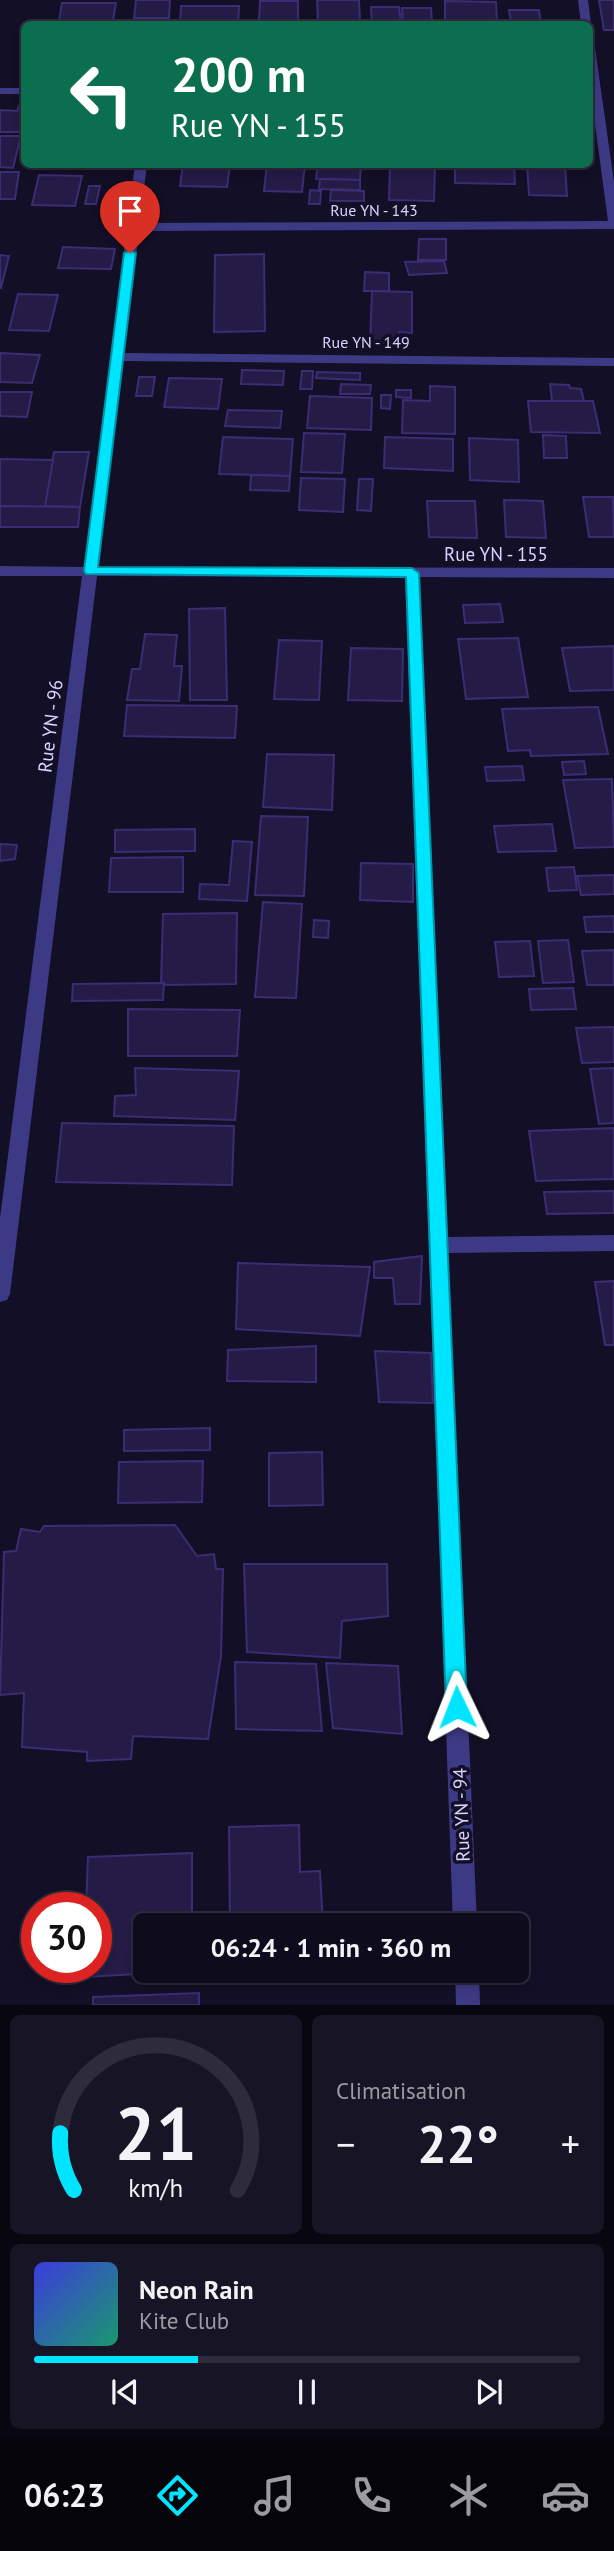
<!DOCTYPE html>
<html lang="fr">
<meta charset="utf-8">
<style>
:root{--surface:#0e0b1c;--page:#171425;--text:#f1f3f6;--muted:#9b9ba3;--line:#2e2b3b;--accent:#00e5ff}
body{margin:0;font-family:"PT Sans",sans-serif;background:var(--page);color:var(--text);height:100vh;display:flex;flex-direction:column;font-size:26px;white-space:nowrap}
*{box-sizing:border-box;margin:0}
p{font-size:23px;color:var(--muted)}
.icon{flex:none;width:38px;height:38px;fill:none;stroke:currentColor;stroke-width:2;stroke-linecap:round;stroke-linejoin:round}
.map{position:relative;height:2005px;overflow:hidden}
.sheet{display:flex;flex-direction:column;gap:10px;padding:10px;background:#08060f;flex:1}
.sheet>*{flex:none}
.top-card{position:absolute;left:21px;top:21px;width:572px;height:147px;border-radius:10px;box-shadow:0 4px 10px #0003,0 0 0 2px var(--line);background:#0b6e4f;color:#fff;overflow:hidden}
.speed{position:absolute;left:21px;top:1892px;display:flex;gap:14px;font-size:35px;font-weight:700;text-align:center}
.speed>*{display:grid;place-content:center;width:91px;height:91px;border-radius:50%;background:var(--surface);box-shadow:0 4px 10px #0003,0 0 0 2px var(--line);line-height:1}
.speed .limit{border:10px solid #d22;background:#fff;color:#111}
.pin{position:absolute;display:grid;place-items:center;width:60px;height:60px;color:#fff;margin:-72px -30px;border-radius:50% 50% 50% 0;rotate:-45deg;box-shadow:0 0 7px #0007}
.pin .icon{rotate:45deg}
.me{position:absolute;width:77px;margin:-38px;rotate:358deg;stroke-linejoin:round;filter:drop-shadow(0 0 5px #0008)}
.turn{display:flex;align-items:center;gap:24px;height:147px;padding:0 35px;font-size:32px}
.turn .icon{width:91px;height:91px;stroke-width:2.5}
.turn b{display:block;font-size:49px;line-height:60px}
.big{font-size:52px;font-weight:800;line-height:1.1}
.sheet .tile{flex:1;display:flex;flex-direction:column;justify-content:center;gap:10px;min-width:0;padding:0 24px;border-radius:10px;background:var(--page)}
.sheet .dial{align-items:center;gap:0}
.dial svg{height:182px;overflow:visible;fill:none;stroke:var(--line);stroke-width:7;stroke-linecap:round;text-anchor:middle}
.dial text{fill:var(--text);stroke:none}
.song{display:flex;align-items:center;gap:21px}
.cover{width:84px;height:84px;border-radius:10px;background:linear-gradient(135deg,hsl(240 70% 55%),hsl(160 70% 35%))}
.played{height:7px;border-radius:4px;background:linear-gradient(90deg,var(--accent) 30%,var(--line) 30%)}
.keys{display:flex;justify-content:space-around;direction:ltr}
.heat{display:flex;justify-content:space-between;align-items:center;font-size:38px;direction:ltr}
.sheet .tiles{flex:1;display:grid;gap:10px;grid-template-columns:1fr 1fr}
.tile:last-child{grid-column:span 2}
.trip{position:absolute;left:133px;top:1913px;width:396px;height:70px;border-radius:10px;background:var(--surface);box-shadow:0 4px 10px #0003,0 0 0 2px var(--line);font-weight:800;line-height:70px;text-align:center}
.tabs{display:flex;height:112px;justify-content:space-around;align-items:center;background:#06040b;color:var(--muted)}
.tabs .icon{width:49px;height:49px}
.tabs .active{color:var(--accent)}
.tabs b{font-size:32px;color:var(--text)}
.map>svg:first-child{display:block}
.building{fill:#241b47;stroke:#3b2d73;stroke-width:2}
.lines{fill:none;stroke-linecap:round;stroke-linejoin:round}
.minor{fill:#3d3a85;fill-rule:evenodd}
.route{fill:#00e5ff;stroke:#0095a6;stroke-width:2}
.labels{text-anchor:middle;stroke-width:7;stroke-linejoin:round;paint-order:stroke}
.far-street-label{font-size:16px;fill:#d9d4ff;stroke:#130f26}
.street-label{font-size:19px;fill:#d9d4ff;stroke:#130f26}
</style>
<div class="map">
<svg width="614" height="2005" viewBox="0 0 614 2005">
<rect width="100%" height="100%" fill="#130f26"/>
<g class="building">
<polygon points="136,0 170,0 169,18 134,18"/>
<polygon points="317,0 359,0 360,22 318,22"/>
<polygon points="599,0 614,0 614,30 604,30"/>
<polygon points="260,1 298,1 298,22 259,22"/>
<polygon points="445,1 496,2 497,24 445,24"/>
<polygon points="62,3 116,3 113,21 59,21"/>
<polygon points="181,6 239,6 238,24 180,24"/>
<polygon points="371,7 399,7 401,23 372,24"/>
<polygon points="402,8 431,8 432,24 403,24"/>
<polygon points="509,10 539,10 541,23 511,23"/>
<polygon points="19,106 24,106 24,132 0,132 0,110 17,111"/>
<polygon points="0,136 21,136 13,168 0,167"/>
<polygon points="183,164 230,164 227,187 180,186"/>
<polygon points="267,164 305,164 302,192 264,191"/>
<polygon points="318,164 361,164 360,180 316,179"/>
<polygon points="390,164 435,165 434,201 389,200"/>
<polygon points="455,164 514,164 515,184 455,183"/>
<polygon points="527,164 565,164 567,196 529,195"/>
<polygon points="0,172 19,172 15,199 0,199"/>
<polygon points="39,175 82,176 75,206 32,205"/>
<polygon points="320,179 360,180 360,190 319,189"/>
<polygon points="89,186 100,186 96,204 85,204"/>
<polygon points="310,190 321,191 320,204 309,204"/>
<polygon points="331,190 364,191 364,201 330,201"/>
<polygon points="419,239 446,239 446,260 418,260"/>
<polygon points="63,247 115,249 111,269 58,268"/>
<polygon points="264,254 265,331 214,332 215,255"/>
<polygon points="0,255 9,256 1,288 0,288"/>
<polygon points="444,261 447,273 409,275 405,262"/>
<polygon points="365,272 389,273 389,291 364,291"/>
<polygon points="372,291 412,292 412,333 399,332 398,344 370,343"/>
<polygon points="18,294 58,295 49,331 9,330"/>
<polygon points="0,353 40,355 32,383 0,382"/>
<polygon points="242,370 284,371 283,385 241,384"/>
<polygon points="302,371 313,371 312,389 300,389"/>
<polygon points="317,372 360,373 360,380 316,378"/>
<polygon points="139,377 155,377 152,396 136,396"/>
<polygon points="169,378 222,379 218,409 164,407"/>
<polygon points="341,384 371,385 370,394 340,394"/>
<polygon points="550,384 569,385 570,388 581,389 584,401 552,401"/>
<polygon points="430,386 455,387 455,434 402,433 403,400 430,401"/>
<polygon points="396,390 411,390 411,398 396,397"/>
<polygon points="0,392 32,392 27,417 0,416"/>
<polygon points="381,395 391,395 390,409 381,408"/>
<polygon points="310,396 372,398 371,430 307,428"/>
<polygon points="528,401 593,401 600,433 531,432"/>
<polygon points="228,410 282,411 280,428 225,426"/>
<polygon points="304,433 345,434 342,473 301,472"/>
<polygon points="543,435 566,436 567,458 544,458"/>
<polygon points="223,437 293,439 290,476 219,474"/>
<polygon points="385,437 453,439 453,471 384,468"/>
<polygon points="469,438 518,440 519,482 470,480"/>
<polygon points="54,452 89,452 80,507 44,506"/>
<polygon points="0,459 53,460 45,507 0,506"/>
<polygon points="251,475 290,476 289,491 250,490"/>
<polygon points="301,478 345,479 343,512 299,510"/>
<polygon points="359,479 373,479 371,511 357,510"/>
<polygon points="583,497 613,497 614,537 589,537"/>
<polygon points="504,500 543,501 546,538 506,537"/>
<polygon points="427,501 475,501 477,538 429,537"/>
<polygon points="0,506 80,507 78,527 0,527"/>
<polygon points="500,604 503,622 465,623 463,605"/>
<polygon points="225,608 227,700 190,700 189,609"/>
<polygon points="145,634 177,635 174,666 182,666 179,701 127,700 132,669 140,669"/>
<polygon points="518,638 528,697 466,699 458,639"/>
<polygon points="279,640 322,641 319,700 274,699"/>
<polygon points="614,646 614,690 570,691 562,648"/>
<polygon points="351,648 403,649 402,701 348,700"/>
<polygon points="127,705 237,706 235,738 124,736"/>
<polygon points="598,707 608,754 531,756 530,750 508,751 502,709"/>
<polygon points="267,754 334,755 332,810 263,807"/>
<polygon points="584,761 586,774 564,775 562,762"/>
<polygon points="522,766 524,780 487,781 485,767"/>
<polygon points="612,779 614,847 575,848 563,780"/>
<polygon points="261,816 308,817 304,896 255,895"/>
<polygon points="552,824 556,851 498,852 494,826"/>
<polygon points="195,829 195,851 115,852 115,830"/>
<polygon points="233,841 252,842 247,901 199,899 200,884 229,885"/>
<polygon points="0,844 17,845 15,859 0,861"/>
<polygon points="183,857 183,892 109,892 111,858"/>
<polygon points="361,863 413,864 413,902 360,900"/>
<polygon points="574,867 577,890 549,891 546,868"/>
<polygon points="614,875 614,894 581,895 577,876"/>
<polygon points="263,902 302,904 296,998 255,997"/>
<polygon points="237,913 236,984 161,985 163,914"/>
<polygon points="614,916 614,932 586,932 584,917"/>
<polygon points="314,920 329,921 328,938 313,937"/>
<polygon points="568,940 574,982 543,983 538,941"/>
<polygon points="530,941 534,976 499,977 495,942"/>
<polygon points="614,950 614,985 587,985 582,951"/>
<polygon points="164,983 163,1000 72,1001 73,984"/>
<polygon points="573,988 576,1009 531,1010 529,989"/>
<polygon points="128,1009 240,1010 237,1056 128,1056"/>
<polygon points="614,1027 614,1062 582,1063 576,1028"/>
<polygon points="135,1068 239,1071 235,1120 114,1116 115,1096 136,1095"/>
<polygon points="614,1068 614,1123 599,1124 590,1069"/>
<polygon points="62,1123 234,1126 232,1185 56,1182"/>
<polygon points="614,1128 614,1179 536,1181 529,1131"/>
<polygon points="614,1191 614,1213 547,1214 544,1192"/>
<polygon points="422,1256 420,1304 395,1304 393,1278 374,1278 374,1262"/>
<polygon points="238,1263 370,1267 360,1336 236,1329"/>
<polygon points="614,1281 614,1345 605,1345 595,1282"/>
<polygon points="316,1346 316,1382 227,1381 228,1350"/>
<polygon points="375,1351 431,1353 433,1403 379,1402"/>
<polygon points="210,1428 210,1450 124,1451 124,1430"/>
<polygon points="322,1452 323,1505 269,1506 269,1453"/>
<polygon points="203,1461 202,1502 118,1503 119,1462"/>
<polygon points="175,1525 197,1556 214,1554 216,1569 223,1569 221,1656 208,1739 133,1736 131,1759 87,1761 87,1752 22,1747 24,1693 0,1695 4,1552 16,1551 21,1529 40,1532 44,1526"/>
<polygon points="244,1564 387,1564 388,1616 342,1621 340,1658 247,1652"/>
<polygon points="235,1662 316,1664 322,1731 236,1729"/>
<polygon points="326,1663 398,1666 402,1734 333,1728"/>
<polygon points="299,1825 300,1872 320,1871 323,1925 230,1925 229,1827"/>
<polygon points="192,1853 192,1925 145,1925 145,1970 191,1971 85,1977 85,1967 96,1967 96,1908 86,1908 88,1857"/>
<polygon points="230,1970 311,1970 311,1976 230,1980"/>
<polygon points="199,1993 199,2005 93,2005 93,1997"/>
</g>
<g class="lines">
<g class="minor">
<polygon points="578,0 588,0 591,24 590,26 581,24"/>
<polygon points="590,45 595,48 614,182 614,229 139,231 124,353 614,358 614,366 123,361 98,567 614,568 614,578 419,577 448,1237 614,1235 614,1251 448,1253 477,1925 453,1925 405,577 97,576 10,1294 7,1300 0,1302 0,1218 82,576 0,576 0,566 84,567 135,164 147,164 140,223 608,221 590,87"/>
<rect x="0" y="88" width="24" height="6"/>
<polygon points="455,1970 479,1970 480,2005 456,2005"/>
</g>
</g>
<polygon class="route" points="130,250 136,253 98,567 412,568 419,573 467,1707 464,1715 457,1718 449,1715 446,1707 406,577 86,574 84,571 124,253"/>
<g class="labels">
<g class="far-street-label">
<text x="374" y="216">Rue YN - 143</text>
<text x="366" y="348">Rue YN - 149</text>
</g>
<g class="street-label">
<text x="496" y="561">Rue YN - 155</text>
<text transform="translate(50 726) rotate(-83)" y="7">Rue YN - 96</text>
<text transform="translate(461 1815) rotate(-92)" y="7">Rue YN - 94</text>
</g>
</g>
</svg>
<div class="speed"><div class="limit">30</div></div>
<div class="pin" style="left:130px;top:253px;background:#d93025"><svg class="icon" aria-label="arrive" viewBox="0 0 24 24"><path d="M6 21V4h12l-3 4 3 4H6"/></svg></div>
<svg class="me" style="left:457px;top:1707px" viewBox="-20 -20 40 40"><path d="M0-17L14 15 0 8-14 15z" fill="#00e5ff" stroke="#fff" stroke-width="4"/></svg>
<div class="trip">06:24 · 1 min · 360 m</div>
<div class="top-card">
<div class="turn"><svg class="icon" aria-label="left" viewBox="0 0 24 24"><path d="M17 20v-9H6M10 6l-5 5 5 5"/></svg><div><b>200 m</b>Rue YN - 155</div></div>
</div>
</div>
<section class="sheet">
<div class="tiles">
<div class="tile dial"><svg viewBox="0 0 100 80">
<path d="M14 69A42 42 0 1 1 86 69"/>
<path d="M14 69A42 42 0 0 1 8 44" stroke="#00e5ff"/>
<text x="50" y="56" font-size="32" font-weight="700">21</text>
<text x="50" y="72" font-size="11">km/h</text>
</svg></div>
<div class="tile"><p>Climatisation</p>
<div class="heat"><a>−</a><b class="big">22°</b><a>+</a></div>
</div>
<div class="tile">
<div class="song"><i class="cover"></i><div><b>Neon Rain</b><p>Kite Club</p></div></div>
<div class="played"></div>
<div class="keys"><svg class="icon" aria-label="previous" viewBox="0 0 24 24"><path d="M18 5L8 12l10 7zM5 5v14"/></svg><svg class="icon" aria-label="pause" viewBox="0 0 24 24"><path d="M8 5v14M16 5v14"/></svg><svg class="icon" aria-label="next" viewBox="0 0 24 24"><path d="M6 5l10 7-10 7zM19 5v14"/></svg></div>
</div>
</div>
</section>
<nav class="tabs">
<b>06:23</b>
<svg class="icon active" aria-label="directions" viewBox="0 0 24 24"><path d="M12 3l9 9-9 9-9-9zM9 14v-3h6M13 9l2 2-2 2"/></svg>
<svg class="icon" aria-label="music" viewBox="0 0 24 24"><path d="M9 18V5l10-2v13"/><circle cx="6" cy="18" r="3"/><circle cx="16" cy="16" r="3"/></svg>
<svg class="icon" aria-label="phone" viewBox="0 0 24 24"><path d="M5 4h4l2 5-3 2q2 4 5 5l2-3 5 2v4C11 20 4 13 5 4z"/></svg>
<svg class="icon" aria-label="climate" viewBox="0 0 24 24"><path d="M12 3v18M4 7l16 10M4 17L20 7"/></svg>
<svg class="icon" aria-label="car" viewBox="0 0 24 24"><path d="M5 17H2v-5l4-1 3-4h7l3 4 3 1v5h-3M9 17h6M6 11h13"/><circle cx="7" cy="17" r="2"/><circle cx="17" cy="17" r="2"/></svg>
</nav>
